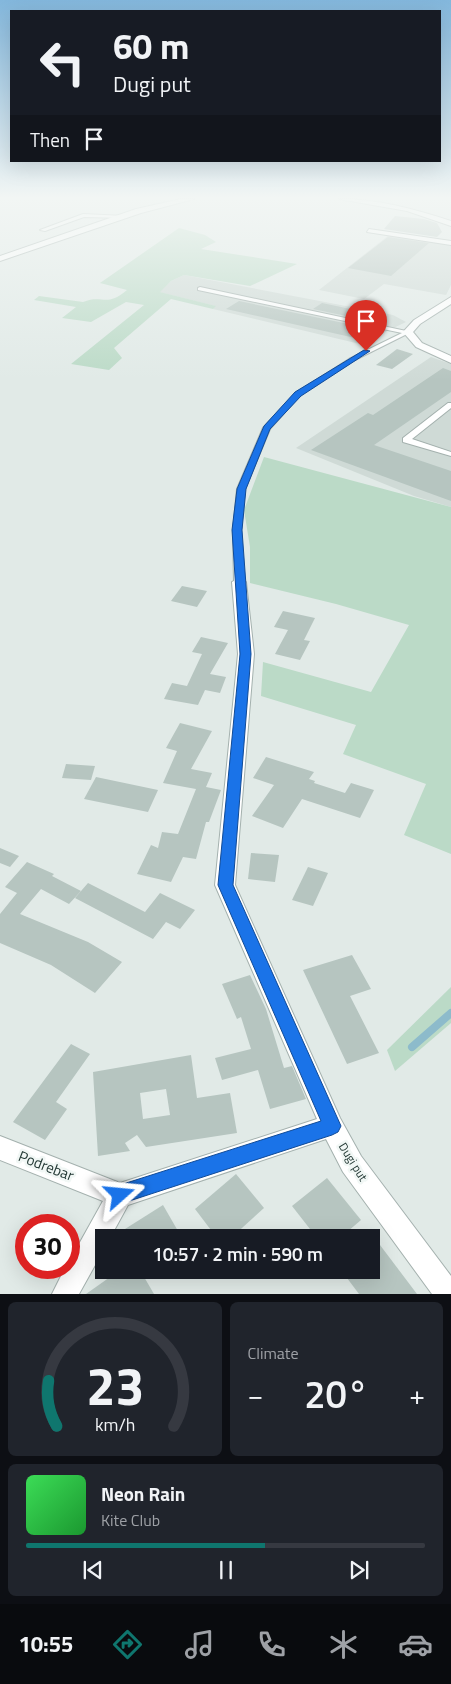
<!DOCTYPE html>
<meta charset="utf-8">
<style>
:root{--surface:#171b24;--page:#20242c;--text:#f1f3f6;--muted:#9ea1a6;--line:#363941;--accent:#0f766e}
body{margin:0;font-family:"Titillium Web",sans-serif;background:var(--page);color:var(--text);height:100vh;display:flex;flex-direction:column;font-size:19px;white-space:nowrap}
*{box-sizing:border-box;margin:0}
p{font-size:16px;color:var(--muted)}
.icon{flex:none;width:28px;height:28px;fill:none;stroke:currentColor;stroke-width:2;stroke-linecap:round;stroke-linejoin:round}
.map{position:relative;height:1294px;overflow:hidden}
.details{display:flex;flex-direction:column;gap:8px;padding:8px;background:#0d0f14;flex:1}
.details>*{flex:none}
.top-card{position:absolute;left:10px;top:10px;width:431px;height:152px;border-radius:0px;box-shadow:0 5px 20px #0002;background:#171b24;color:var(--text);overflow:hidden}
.speed{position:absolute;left:15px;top:1214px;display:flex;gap:10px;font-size:25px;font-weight:700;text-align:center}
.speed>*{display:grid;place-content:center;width:65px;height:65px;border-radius:50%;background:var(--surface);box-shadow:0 5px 20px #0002;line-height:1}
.speed .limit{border:8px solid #d22;background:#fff;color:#111}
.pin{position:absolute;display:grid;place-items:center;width:42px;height:42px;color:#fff;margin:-51px -21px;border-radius:50% 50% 50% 0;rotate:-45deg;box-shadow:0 0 5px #0007}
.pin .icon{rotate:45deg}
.me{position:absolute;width:55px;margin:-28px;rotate:72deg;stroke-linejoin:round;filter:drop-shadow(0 0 4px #0008)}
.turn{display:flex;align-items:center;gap:18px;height:105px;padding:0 20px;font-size:22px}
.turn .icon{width:65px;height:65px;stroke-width:2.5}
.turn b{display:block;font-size:35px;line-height:42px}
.then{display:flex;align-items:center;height:48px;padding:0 20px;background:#0003;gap:10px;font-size:19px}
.big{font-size:38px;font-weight:600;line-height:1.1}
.details .tile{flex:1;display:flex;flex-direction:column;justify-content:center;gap:8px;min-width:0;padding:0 18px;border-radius:8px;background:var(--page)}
.details .dial{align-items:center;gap:0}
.dial svg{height:130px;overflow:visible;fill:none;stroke:var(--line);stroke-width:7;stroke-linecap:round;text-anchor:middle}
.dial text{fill:var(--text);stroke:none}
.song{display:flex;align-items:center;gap:15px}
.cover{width:60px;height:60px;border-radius:8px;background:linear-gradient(135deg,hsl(130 70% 55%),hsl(130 70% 35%))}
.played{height:5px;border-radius:2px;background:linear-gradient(90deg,var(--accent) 60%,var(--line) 60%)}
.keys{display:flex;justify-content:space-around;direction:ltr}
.heat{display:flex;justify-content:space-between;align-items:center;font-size:28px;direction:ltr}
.details .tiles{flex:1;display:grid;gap:8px;grid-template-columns:1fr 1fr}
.tile:last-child{grid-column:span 2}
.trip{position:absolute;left:95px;top:1229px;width:285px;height:50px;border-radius:0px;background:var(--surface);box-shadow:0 5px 20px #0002;font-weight:600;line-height:50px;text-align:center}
.tab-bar{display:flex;height:80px;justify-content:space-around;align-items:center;background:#090b0e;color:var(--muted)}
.tab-bar .icon{width:35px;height:35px}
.tab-bar .active{color:var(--accent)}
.tab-bar b{font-size:22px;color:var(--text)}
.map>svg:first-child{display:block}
.built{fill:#cfdad6}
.green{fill:#bbdac7}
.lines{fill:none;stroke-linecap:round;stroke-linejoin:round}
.stream{stroke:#8dbbcb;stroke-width:8}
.building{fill:#b6c5c0;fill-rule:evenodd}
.service-casing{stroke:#a4b1ae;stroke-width:2}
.minor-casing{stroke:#a4b1ae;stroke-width:2}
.service{fill:#fff;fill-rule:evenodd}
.minor{fill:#fff;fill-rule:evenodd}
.route{fill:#1a73e8;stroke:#114b97}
.labels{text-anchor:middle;stroke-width:5;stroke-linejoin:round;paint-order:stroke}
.street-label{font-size:12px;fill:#233935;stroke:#f1f7f5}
.near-street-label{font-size:15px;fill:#233935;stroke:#f1f7f5}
</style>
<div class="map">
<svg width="451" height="1294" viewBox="0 0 451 1294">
<rect width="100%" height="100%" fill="#e1eae7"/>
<g class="built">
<polygon points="389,235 451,245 451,285 446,295 384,284 364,299 319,290"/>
<polygon points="184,275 393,315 406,322 360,344 213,309 215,306 159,292 171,281"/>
<polygon points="431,357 451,364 451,507 414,496 296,448"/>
</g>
<g class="green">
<path d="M179,228L205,235L216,242L201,249L297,264L250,286L184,275L171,281L160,292L216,306L213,309L171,299L114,348L122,358L109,370L71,364L144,305L126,302L91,322L62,318L76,307L34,300L39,296L83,302C103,294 106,308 127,290L100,283Z"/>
<polygon points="264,457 451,507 451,854 404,835 426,784 343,754 356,725 261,696 263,662 371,692 409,625 336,604 250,583 250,547 244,510"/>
<polygon points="451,987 451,1023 395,1071 387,1050"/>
</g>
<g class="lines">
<polyline class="stream" points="412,1047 451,1013"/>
</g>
<g class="building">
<polygon points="395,216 424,219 437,223 442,232 437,237 384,229"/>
<polygon points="388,237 429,243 391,276 348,268"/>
<polygon points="239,301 377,330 364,340 226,309"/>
<polygon points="322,303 360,311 351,317 313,309"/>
<polygon points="397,349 413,354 392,369 376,365"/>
<polygon points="443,368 451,371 451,392 374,445 451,471 451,501 311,450 368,413 373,415"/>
<polygon points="182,586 207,591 197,607 171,601"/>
<polygon points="283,611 315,618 304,640 310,641 300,660 275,654 288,630 274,627"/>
<polygon points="201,637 228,643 210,674 226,677 220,693 205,690 198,705 164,699 172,683 187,686 202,654 192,652"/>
<polygon points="180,723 212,731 191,769 212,773 206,787 221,790 209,822 206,822 196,859 183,857 171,882 137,874 151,845 158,848 162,832 178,834 196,789 163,783 177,751 166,748"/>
<polygon points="266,757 314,772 309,779 315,781 314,783 345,793 351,783 374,790 360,818 302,799 283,828 252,816 274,785 253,778"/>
<polygon points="66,764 95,766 91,780 62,778"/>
<polygon points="96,777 158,790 148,812 84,799"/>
<polygon points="0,848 19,856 10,867 0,863"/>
<polygon points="251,853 279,855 275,882 248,879"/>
<polygon points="27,862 54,874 52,876 81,891 69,904 41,889 20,914 88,942 122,962 95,993 51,965 0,943 0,914 17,893 5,887"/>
<polygon points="308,867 328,873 313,906 292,900"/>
<polygon points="88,883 145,912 160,893 195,910 180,929 166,922 153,939 75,898"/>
<polygon points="352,955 371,989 350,996 379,1053 347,1064 303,970"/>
<polygon points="250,975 266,1009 284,1068 292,1066 306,1099 270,1109 258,1070 222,1080 215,1058 251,1049 241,1017 237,1019 222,984"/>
<polygon points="71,1044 90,1054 56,1102 67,1109 45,1140 13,1122"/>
<path d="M191,1055L197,1098L230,1093L237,1133L146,1147L137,1135L125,1143L130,1151L98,1156L93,1072ZM166,1089L170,1115L143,1119L140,1093Z"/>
<polygon points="236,1174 264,1208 231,1238 217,1238 195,1209"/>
<polygon points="327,1178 361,1220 340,1238 317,1238 292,1206"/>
<polygon points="163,1205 182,1238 130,1238 125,1229"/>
<polygon points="380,1245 417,1294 359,1294 341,1270 371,1270 371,1252"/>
<polygon points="120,1270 140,1270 154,1294 86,1294"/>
</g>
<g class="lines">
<g class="service-casing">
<g id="service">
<polygon points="83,214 125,216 127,217 125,218 84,217 45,231 40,230"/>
<polygon points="369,229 451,241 451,245 367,232"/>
<polygon points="200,287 411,332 353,361 300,395 270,429 245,489 241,530 244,582 239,585 234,582 233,530 237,489 263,428 296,393 349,359 402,333 198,290 198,288"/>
<polygon points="448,403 451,403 451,408 412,439 451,452 451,456 403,442 403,438"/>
</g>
</g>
<g class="minor-casing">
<g id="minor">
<polygon points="181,199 194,199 141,213 0,261 0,256 136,209"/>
<path d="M339,199C378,199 414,209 451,221V226L407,211Z"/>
<polygon points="451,297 451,304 420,324 413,332 422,343 451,356 451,363 416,347 403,332 414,320"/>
<polygon points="239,578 246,582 254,654 235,885 340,1118 361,1156 451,1276 451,1294 432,1294 343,1172 326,1139 128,1205 110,1238 104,1238 104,1249 79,1294 52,1294 65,1268 69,1268 69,1262 103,1201 0,1160 0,1136 120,1183 317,1119 215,885 238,654 232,582"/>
</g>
</g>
<use href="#service" class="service"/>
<use href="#minor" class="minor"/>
</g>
<linearGradient id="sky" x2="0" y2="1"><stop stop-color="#83b7dc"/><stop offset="0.52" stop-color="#f2f6f4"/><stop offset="1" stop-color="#f2f6f4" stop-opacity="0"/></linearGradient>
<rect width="451" height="380" fill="url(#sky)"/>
<polygon class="route" points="364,350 370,351 301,396 270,429 246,489 242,530 251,654 233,885 341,1126 338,1132 332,1135 120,1204 114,1201 111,1195 114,1188 120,1185 321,1121 218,885 240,654 232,530 237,489 264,426 295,392"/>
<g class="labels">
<g class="street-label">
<text transform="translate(353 1162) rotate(58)" y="4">Dugi put</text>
</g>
<g class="near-street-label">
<text transform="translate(46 1166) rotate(21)" y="5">Podrebar</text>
</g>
</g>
</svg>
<div class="speed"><div class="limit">30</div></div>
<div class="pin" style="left:366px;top:351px;background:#d93025"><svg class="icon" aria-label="arrive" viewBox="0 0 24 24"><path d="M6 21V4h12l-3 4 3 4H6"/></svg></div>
<svg class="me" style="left:120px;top:1195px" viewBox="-20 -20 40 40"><path d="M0-17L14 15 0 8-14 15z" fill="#1a73e8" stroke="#fff" stroke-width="4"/></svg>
<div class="trip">10:57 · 2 min · 590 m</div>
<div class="top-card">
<div class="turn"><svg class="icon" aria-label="left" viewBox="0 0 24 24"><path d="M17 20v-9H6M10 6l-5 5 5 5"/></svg><div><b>60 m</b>Dugi put</div></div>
<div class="then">Then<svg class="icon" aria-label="arrive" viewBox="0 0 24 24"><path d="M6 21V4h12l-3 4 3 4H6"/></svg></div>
</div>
</div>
<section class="details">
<div class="tiles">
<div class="tile dial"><svg viewBox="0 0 100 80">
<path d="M14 69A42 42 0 1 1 86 69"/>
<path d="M14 69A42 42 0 0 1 9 41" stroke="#0f766e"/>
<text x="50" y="56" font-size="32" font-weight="700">23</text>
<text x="50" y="72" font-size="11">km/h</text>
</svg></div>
<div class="tile"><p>Climate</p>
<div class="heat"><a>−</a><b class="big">20°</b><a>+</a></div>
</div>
<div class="tile">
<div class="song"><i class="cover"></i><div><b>Neon Rain</b><p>Kite Club</p></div></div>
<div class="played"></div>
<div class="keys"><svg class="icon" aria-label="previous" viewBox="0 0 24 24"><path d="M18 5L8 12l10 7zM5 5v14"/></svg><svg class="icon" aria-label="pause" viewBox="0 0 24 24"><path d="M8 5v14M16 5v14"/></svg><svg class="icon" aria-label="next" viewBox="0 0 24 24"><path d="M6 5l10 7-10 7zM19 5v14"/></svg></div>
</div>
</div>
</section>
<nav class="tab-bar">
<b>10:55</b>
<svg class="icon active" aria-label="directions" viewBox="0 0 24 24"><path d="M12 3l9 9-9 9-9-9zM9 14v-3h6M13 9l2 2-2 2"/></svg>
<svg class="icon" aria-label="music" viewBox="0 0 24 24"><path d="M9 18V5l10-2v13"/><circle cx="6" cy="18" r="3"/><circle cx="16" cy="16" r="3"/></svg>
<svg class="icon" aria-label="phone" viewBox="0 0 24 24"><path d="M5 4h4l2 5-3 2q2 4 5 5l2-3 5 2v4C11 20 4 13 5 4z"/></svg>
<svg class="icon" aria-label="climate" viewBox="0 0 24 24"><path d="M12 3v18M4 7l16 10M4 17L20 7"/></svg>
<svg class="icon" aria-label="car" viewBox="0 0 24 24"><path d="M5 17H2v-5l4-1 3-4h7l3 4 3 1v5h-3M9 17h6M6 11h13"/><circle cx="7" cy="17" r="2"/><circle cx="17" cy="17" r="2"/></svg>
</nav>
